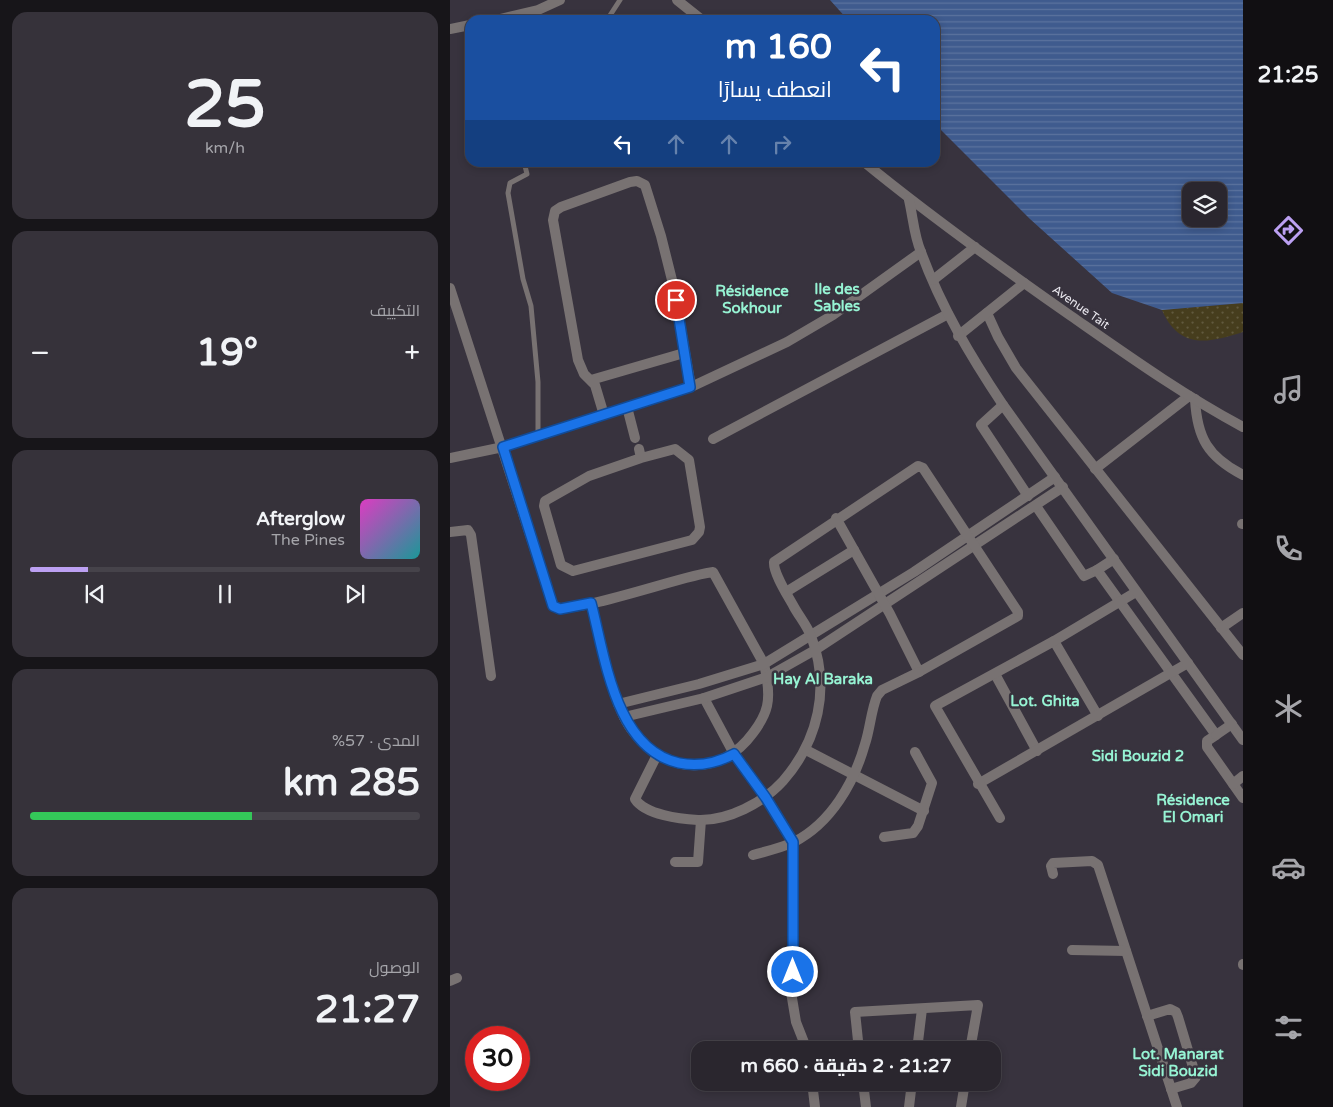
<!DOCTYPE html>
<html lang="ar">
<meta charset="utf-8">
<style>
:root{--surface:#2a262e;--page:#36323a;--text:#f1f3f6;--muted:#a5a5aa;--line:#46434a;--accent:#bca0f2}
body{margin:0;font-family:"Varela Round",Cairo,sans-serif;background:var(--page);color:var(--text);direction:rtl;height:100vh;display:flex;flex-direction:column;font-size:19px;white-space:nowrap}
*{box-sizing:border-box;margin:0}
p{font-size:16px;color:var(--muted)}
.icon{flex:none;width:28px;height:28px;fill:none;stroke:currentColor;stroke-width:2;stroke-linecap:round;stroke-linejoin:round}
.map{position:relative;flex:1;overflow:hidden;direction:ltr}
.details{display:flex;flex-direction:column;gap:12px;padding:12px;background:#171519;width:450px}
.details>*{flex:none}
.hud{position:absolute;left:15px;top:15px;width:475px;height:152px;border-radius:15px;box-shadow:0 2px 8px #0003,0 0 0 1px var(--line);direction:rtl;background:#1a4fa0;color:#fff;overflow:hidden}
.fabs{position:absolute;left:732px;top:182px;display:grid;gap:10px}
.fabs a{display:grid;place-items:center;width:45px;height:45px;border-radius:10px;background:var(--surface);box-shadow:0 2px 8px #0003,0 0 0 1px var(--line);font-size:25px}
.speed{position:absolute;left:15px;top:1026px;display:flex;gap:10px;font-size:25px;font-weight:700;text-align:center}
.speed>*{display:grid;place-content:center;width:65px;height:65px;border-radius:50%;background:var(--surface);box-shadow:0 2px 8px #0003,0 0 0 1px var(--line);line-height:1}
.speed .limit{border:8px solid #d22;background:#fff;color:#111}
.pin{position:absolute;display:grid;place-items:center;width:42px;height:42px;color:#fff;margin:-21px;border:2px solid #fff;border-radius:50%;box-shadow:0 1px 5px #0007}
.me{position:absolute;width:55px;margin:-28px;rotate:0deg;stroke-linejoin:round;filter:drop-shadow(0 0 4px #0008)}
.turn{display:flex;align-items:center;gap:18px;height:105px;padding:0 25px;font-size:22px}
.turn .icon{width:65px;height:65px;stroke-width:2.5}
.turn b{display:block;font-size:35px;line-height:42px}
.lanes{display:flex;align-items:center;height:48px;padding:0 25px;background:#0003;justify-content:center;gap:25px;direction:ltr}
.lanes .off{opacity:.35}
.big{font-size:38px;font-weight:700;line-height:1.1}
.details .card{flex:1;display:flex;flex-direction:column;justify-content:center;gap:8px;min-width:0;padding:0 18px;border-radius:15px;background:var(--page)}
.details .dial{align-items:center;gap:0}
.dial b{font-size:65px;line-height:1}
.song{display:flex;align-items:center;gap:15px}
.cover{width:60px;height:60px;border-radius:8px;background:linear-gradient(135deg,hsl(310 70% 55%),hsl(180 70% 35%))}
.played{height:5px;border-radius:2px;background:linear-gradient(90deg,var(--accent) 15%,var(--line) 15%)}
.keys{display:flex;justify-content:space-around;direction:ltr}
.heat{display:flex;justify-content:space-between;align-items:center;font-size:28px;direction:ltr}
.charge{height:8px;border-radius:4px;background:linear-gradient(90deg,#34c759 57%,var(--line) 0)}
.trip{position:absolute;left:241px;top:1041px;width:310px;height:50px;border-radius:15px;background:var(--surface);box-shadow:0 2px 8px #0003,0 0 0 1px var(--line);font-weight:700;line-height:50px;text-align:center;direction:rtl}
main{display:flex;flex:1;min-height:0}
.dock{display:flex;flex-direction:column;width:90px;justify-content:space-around;align-items:center;background:#110f12;color:var(--muted)}
.dock .icon{width:35px;height:35px}
.dock .selected{color:var(--accent)}
.dock b{font-size:22px;color:var(--text)}
.map>svg:first-child{display:block}
.sand{fill:url(#sand-dots)}
.water{fill:url(#water-rules);fill-rule:evenodd}
.lines{fill:none;stroke-linecap:round;stroke-linejoin:round}
.service{stroke:#787272;stroke-width:5}
.minor{stroke:#787272;stroke-width:10}
.tertiary{stroke:#787272;stroke-width:10}
.route-casing{stroke:#114b97;stroke-width:12}
.route{stroke:#1a73e8;stroke-width:9}
.labels{text-anchor:middle;stroke-width:5;stroke-linejoin:round;paint-order:stroke}
.street-label{font-size:12px;fill:#ebe9f0;stroke:#38333e}
.quarter-label{font-size:15px;font-weight:bold;fill:#96f3d3;stroke:#38333e}
</style>
<main>
<nav class="dock">
<b>21:25</b>
<svg class="icon selected" aria-label="directions" viewBox="0 0 24 24"><path d="M12 3l9 9-9 9-9-9zM9 14v-3h6M13 9l2 2-2 2"/></svg>
<svg class="icon" aria-label="music" viewBox="0 0 24 24"><path d="M9 18V5l10-2v13"/><circle cx="6" cy="18" r="3"/><circle cx="16" cy="16" r="3"/></svg>
<svg class="icon" aria-label="phone" viewBox="0 0 24 24"><path d="M5 4h4l2 5-3 2q2 4 5 5l2-3 5 2v4C11 20 4 13 5 4z"/></svg>
<svg class="icon" aria-label="climate" viewBox="0 0 24 24"><path d="M12 3v18M4 7l16 10M4 17L20 7"/></svg>
<svg class="icon" aria-label="car" viewBox="0 0 24 24"><path d="M5 17H2v-5l4-1 3-4h7l3 4 3 1v5h-3M9 17h6M6 11h13"/><circle cx="7" cy="17" r="2"/><circle cx="17" cy="17" r="2"/></svg>
<svg class="icon" aria-label="filters" viewBox="0 0 24 24"><path d="M4 7h16M4 17h16"/><circle cx="9" cy="7" r="2"/><circle cx="15" cy="17" r="2"/></svg>
</nav>
<div class="map">
<svg width="793" height="1107" viewBox="0 0 793 1107">
<defs>
<pattern id="sand-dots" width="8" height="8" patternUnits="userSpaceOnUse" patternTransform="scale(1.25)"><rect width="8" height="8" fill="#463d1d"/><path d="M2 2h.1M6 6h.1" fill="none" stroke="#61593e" stroke-width="1.8" stroke-linecap="round"/></pattern>
<pattern id="water-rules" width="6" height="5" patternUnits="userSpaceOnUse" patternTransform="scale(1.25)"><rect width="6" height="5" fill="#3f5b8e"/><path d="M0 2.5h6" fill="none" stroke="#5b739e"/></pattern>
</defs>
<rect width="100%" height="100%" fill="#38333e"/>
<path class="sand" d="M793,303V332C759,343 729,350 712,310Z"/>
<path class="water" d="M380,0H793V303L712,310L662,293L580,219L485,124V20H398ZM741,191H769V219H741Z"/>
<g class="lines">
<g class="service">
<polyline points="157,20 170,0"/>
<polyline points="74,162 77,174 60,183 58,193 73,279 81,306 88,382 88,435"/>
</g>
<g class="minor">
<polyline points="46,20 88,10 110,0"/>
<polyline points="0,29 20,25"/>
<path d="M0,288L103,606C119,617 237,574 263,572L314,664C317,677 320,693 317,706C315,715 309,725 303,733C271,777 217,775 184,733C161,705 151,639 141,603"/>
<polyline points="537,313 548,337 566,368 793,655"/>
<polyline points="508,336 574,283"/>
<polyline points="141,380 234,353"/>
<path d="M745,399C747,438 758,457 793,475"/>
<polyline points="553,405 531,425 578,496"/>
<polyline points="177,407 185,438"/>
<polyline points="154,415 145,385 134,374 128,360 103,220 105,211 111,207 180,182 187,181 195,185 211,236 224,288 241,387"/>
<polyline points="263,439 498,314"/>
<polyline points="189,449 191,458 139,476 95,501 94,506 111,565 123,571 242,540 249,532 250,527 239,460 225,449 191,458"/>
<polyline points="0,458 53,447 241,387 337,342 383,315 471,252"/>
<polyline points="645,469 739,396"/>
<polyline points="586,506 634,576 647,570 766,735 757,741 757,747 793,798"/>
<polyline points="792,524 793,524"/>
<polyline points="0,532 18,530 21,535 41,676"/>
<polyline points="647,570 664,559"/>
<polyline points="336,592 404,550"/>
<polyline points="771,628 793,613"/>
<polyline points="604,641 648,716"/>
<polyline points="545,674 587,751"/>
<polyline points="254,698 284,754 316,798 343,842 343,973 341,992 346,1022 357,1050"/>
<polyline points="168,704 249,684 314,664 464,572 605,477"/>
<polyline points="174,717 254,698 317,677 365,650 613,487"/>
<polyline points="766,735 782,724"/>
<polyline points="356,750 474,811"/>
<path d="M207,755L185,799C195,815 231,819 248,820C278,821 313,803 333,781C368,741 381,688 361,636C357,626 349,616 344,607C338,596 323,573 324,562L468,466L473,468L568,612V616L469,672L440,614L386,518"/>
<polyline points="528,784 738,663"/>
<polyline points="783,784 793,776"/>
<polyline points="550,818 485,706 604,641 686,592"/>
<polyline points="434,837 463,833 468,826 482,783 465,752"/>
<path d="M303,855C317,851 331,848 344,842C381,823 404,783 415,744C420,729 421,711 427,696L432,690L469,672"/>
<polyline points="225,862 248,862 251,820"/>
<polyline points="603,874 601,866 603,863 642,861 648,865 727,1107"/>
<polyline points="622,950 676,951"/>
<polyline points="793,964 793,965"/>
<polyline points="0,981 7,978"/>
<polyline points="697,1016 720,1009 726,1012 728,1017 746,1077 741,1083 721,1089"/>
<polyline points="409,1050 405,1012 528,1005 520,1050"/>
<polyline points="467,1050 472,1009"/>
<polyline points="362,1082 365,1107"/>
<polyline points="413,1082 416,1107"/>
<polyline points="459,1107 462,1082"/>
<polyline points="511,1107 515,1082"/>
</g>
<g class="tertiary">
<polyline points="227,0 252,20"/>
<path d="M414,162C481,217 551,267 621,316C677,355 733,395 793,427"/>
<path d="M459,200C463,217 464,236 471,252C491,307 521,357 553,405L793,740"/>
<polyline points="483,280 525,247"/>
</g>
</g>
<g class="lines">
<g class="route-casing">
<path id="route" d="M226,300L240,387L53,447L103,606L110,609L141,603C155,656 165,749 229,763C248,767 267,763 284,754L316,798L343,842V972"/>
</g>
<use href="#route" class="route"/>
</g>
<g class="labels">
<g class="street-label">
<text transform="translate(631 307) rotate(35)" y="4">Avenue Tait</text>
</g>
<g class="quarter-label">
<text x="387" y="294">Ile des<tspan x="387" dy="17">Sables</tspan></text>
<text x="302" y="296">Résidence<tspan x="302" dy="17">Sokhour</tspan></text>
<text x="373" y="684">Hay Al Baraka</text>
<text x="595" y="706">Lot. Ghita</text>
<text x="688" y="761">Sidi Bouzid 2</text>
<text x="743" y="805">Résidence<tspan x="743" dy="17">El Omari</tspan></text>
<text x="728" y="1059">Lot. Manarat<tspan x="728" dy="17">Sidi Bouzid</tspan></text>
</g>
</g>
</svg>
<div class="fabs">
<a><svg class="icon" aria-label="layers" viewBox="0 0 24 24"><path d="M12 4l9 5-9 5-9-5zM3 14l9 5 9-5"/></svg></a>
</div>
<div class="speed"><div class="limit">30</div></div>
<div class="pin" style="left:226px;top:300px;background:#d93025"><svg class="icon" aria-label="arrive" viewBox="0 0 24 24"><path d="M6 21V4h12l-3 4 3 4H6"/></svg></div>
<svg class="me" style="left:343px;top:972px" viewBox="-20 -20 40 40"><circle r="17" fill="#1a73e8" stroke="#fff" stroke-width="3"/><path d="M0-11L8 9 0 5-8 9z" fill="#fff"/></svg>
<div class="trip">21:27 · 2 دقيقة · 660 m</div>
<div class="hud">
<div class="turn"><svg class="icon" aria-label="left" viewBox="0 0 24 24"><path d="M17 20v-9H6M10 6l-5 5 5 5"/></svg><div><b>160 m</b>انعطف يسارًا</div></div>
<div class="lanes"><svg class="icon" aria-label="left" viewBox="0 0 24 24"><path d="M17 20v-9H6M10 6l-5 5 5 5"/></svg><svg class="icon off" aria-label="ahead" viewBox="0 0 24 24"><path d="M12 20V5M6 11l6-6 6 6"/></svg><svg class="icon off" aria-label="ahead" viewBox="0 0 24 24"><path d="M12 20V5M6 11l6-6 6 6"/></svg><svg class="icon off" aria-label="right" viewBox="0 0 24 24"><path d="M7 20v-9h11M14 6l5 5-5 5"/></svg></div>
</div>
</div>
<section class="details">
<div class="card dial"><b>25</b><p>km/h</p></div>
<div class="card"><p>التكييف</p>
<div class="heat"><a>−</a><b class="big">19°</b><a>+</a></div>
</div>
<div class="card">
<div class="song"><i class="cover"></i><div><b>Afterglow</b><p>The Pines</p></div></div>
<div class="played"></div>
<div class="keys"><svg class="icon" aria-label="previous" viewBox="0 0 24 24"><path d="M18 5L8 12l10 7zM5 5v14"/></svg><svg class="icon" aria-label="pause" viewBox="0 0 24 24"><path d="M8 5v14M16 5v14"/></svg><svg class="icon" aria-label="next" viewBox="0 0 24 24"><path d="M6 5l10 7-10 7zM19 5v14"/></svg></div>
</div>
<div class="card"><p>المدى · 57%</p><b class="big">285 km</b><div class="charge"></div></div>
<div class="card"><p>الوصول</p><b class="big">21:27</b></div>
</section>
</main>
